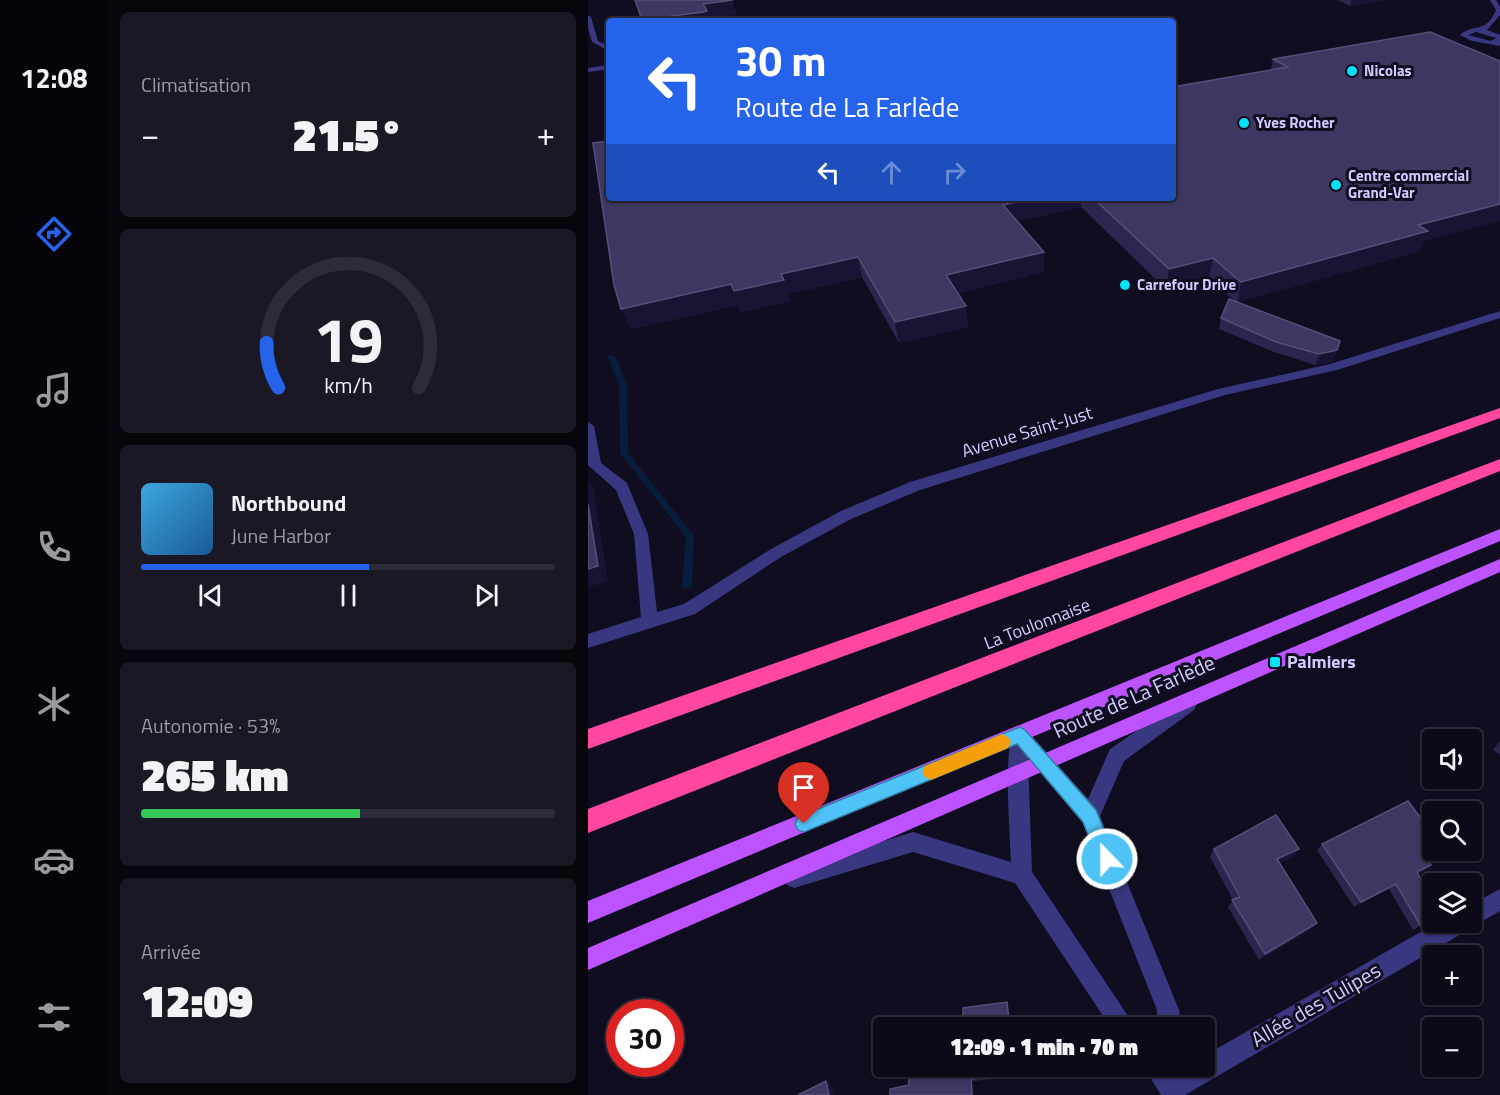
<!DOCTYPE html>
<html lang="fr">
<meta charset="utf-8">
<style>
:root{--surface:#0c0a18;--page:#1a1825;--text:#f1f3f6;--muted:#9a9aa2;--line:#2c2b37;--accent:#2563eb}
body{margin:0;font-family:"Titillium Web",sans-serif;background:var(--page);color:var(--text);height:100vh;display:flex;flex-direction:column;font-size:22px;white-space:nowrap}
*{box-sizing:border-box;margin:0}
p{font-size:20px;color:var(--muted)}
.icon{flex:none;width:33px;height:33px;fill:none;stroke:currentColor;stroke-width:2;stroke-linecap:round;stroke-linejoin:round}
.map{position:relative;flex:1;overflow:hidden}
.sheet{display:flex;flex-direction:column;gap:12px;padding:12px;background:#07060d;width:480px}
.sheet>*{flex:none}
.top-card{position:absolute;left:18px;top:18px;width:570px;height:183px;border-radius:6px;box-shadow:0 2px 4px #0004,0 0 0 2px var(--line);background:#2563eb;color:#fff;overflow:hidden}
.tools{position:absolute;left:834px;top:729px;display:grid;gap:12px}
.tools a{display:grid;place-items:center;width:60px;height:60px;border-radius:6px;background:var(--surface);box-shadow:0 2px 4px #0004,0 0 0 2px var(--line);font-size:30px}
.speed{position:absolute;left:18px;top:999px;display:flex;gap:12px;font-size:30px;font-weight:700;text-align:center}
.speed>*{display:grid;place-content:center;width:78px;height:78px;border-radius:50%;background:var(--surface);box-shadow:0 2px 4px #0004,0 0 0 2px var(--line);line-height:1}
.speed .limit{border:9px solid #d22;background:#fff;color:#111}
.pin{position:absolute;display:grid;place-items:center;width:51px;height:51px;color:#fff;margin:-62px -26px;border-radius:50% 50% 50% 0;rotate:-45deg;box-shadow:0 0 6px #0007}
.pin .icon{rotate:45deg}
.me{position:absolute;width:66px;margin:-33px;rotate:338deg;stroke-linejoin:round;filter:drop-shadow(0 0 4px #0008)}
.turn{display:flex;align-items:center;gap:21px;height:126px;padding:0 30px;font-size:27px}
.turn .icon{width:78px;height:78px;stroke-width:2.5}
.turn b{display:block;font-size:42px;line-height:51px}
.lanes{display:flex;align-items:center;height:57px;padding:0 30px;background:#0003;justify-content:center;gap:30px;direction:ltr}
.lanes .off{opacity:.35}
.big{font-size:45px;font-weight:800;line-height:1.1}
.sheet .widget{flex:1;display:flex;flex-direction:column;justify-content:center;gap:9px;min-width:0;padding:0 21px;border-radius:9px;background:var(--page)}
.sheet .dial{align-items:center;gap:0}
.dial svg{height:156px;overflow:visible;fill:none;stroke:var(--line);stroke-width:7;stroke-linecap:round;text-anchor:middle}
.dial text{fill:var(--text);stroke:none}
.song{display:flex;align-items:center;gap:18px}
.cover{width:72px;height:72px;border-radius:9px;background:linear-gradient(135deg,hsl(200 70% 55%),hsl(210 70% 35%))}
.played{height:6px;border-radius:3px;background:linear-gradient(90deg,var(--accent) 55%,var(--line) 55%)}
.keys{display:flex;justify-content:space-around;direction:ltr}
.heat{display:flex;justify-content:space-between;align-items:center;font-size:33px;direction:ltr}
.charge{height:9px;border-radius:4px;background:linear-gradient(90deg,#34c759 53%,var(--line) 0)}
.trip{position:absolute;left:285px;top:1017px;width:342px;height:60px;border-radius:6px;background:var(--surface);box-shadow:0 2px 4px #0004,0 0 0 2px var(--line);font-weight:800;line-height:60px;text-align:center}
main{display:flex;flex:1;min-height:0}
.tab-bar{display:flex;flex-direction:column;width:108px;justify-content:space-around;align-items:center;background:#05040a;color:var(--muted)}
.tab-bar .icon{width:42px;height:42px}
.tab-bar .active{color:var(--accent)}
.tab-bar b{font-size:27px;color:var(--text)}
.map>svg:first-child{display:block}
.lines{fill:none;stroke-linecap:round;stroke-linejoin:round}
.stream{fill:#091d3d;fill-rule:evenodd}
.street{fill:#393780;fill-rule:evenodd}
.primary{fill:#bc53ff;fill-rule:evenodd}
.highway{fill:#ff47a2;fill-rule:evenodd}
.wall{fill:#2c264e}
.shaded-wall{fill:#1a1434}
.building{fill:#3e3761;stroke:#554f7a;stroke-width:1.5}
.route{fill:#4fc3f7;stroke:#337fa1;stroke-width:1.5}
.slow{fill:#f59e0b}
.poi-dot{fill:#00e2f7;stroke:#100d20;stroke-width:2}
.labels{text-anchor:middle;stroke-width:6;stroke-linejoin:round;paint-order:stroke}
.far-poi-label{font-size:15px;font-weight:bold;fill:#d1ccff;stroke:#100d20;text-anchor:start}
.street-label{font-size:18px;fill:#d1ccff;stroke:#100d20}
.poi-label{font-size:18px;font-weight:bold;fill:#d1ccff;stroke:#100d20;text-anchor:start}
.near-street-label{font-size:21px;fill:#d1ccff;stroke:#100d20}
</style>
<main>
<nav class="tab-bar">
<b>12:08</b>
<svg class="icon active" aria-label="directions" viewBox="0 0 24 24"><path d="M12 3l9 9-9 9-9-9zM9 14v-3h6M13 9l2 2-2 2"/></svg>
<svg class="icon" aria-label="music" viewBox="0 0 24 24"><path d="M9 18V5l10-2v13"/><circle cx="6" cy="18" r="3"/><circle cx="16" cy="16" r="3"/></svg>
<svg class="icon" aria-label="phone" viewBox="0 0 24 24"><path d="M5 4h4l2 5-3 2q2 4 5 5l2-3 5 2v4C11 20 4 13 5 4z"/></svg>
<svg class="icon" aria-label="climate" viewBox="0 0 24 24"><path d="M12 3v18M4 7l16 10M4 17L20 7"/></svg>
<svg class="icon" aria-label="car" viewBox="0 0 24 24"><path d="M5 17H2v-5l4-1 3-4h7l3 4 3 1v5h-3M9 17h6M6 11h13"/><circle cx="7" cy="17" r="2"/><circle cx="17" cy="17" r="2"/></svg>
<svg class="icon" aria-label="filters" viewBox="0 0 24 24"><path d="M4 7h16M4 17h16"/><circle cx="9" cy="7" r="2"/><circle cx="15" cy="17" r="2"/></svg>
</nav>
<section class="sheet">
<div class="widget"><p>Climatisation</p>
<div class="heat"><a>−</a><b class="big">21.5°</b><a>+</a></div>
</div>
<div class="widget dial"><svg viewBox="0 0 100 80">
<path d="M14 69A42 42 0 1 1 86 69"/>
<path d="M14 69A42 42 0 0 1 8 46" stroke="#2563eb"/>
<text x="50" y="56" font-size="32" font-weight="700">19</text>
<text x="50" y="72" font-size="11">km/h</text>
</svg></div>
<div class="widget">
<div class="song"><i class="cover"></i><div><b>Northbound</b><p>June Harbor</p></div></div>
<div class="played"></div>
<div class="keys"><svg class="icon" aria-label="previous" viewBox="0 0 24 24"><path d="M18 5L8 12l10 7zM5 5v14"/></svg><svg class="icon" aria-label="pause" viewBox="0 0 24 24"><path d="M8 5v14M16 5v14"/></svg><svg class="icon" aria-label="next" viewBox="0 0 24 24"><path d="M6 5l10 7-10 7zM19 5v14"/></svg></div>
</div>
<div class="widget"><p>Autonomie · 53%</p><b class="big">265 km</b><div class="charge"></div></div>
<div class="widget"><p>Arrivée</p><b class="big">12:09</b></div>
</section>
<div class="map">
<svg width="912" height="1095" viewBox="0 0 912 1095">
<rect width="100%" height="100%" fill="#100d20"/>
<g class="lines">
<polygon class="stream" points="21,355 24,355 28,357 39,386 40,453 106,536 104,585 102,588 96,588 94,585 98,537 32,453 31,386 20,357"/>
<g class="street">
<path d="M902,0H908L912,7V15L899,30L912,35V46L884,41L872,35C887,22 897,35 908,10ZM888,32L908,38L903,41L880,35Z"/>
<polygon points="0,15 3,17 10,41 21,46 21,51 4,42 0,28"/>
<polygon points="21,65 21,69 0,72 0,68"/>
<polygon points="912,311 912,318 749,370 637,395 332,490 263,519 193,557 107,614 0,648 0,634 53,617 46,534 28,490 0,465 0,422 6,426 13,463 39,483 60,534 69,612 96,604 183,549 253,511 322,482 630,389 742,364"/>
<path d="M600,696L606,698L609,704L606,710L536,761L512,816L591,1010L593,1028H569V1010L495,823L440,758L444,872L548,1028H523L427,883L325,852L206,888L199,885L196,878L199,871L325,832L423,862C422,832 415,753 426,729L432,727L438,729L500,799L522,749Z"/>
<polygon points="912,889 912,911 891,923 881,925 880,930 597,1095 573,1095 555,1066 595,1066 595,1068 616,1066 616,1056 850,922 884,922 884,904"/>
</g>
<g class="primary">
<polygon points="912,529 912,541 0,923 0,901"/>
<polygon points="912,559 912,572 0,970 0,948"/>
</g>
<g class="highway">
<polygon points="912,408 912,418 0,749 0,729"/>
<polygon points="912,459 912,471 0,833 0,809"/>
</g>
</g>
<g class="wall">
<polygon points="750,0 799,0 762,6"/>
<polygon points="842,32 836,241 832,251 650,302 745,361 728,365 686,352 631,329 633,318 647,301 621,278 578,289 493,207 429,221 456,272 370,293 380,327 311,343 274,277 200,294 202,301 153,312 150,305 43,329 21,198 585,198 683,69 685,59"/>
<polygon points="912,741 912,755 905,750"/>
<polygon points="734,844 849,855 840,860 836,871 830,874 844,919 825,930 801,889 766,907 729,850"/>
<polygon points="626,849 711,849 705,857 692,863 722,930 671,960 640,907 645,900 622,857"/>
<polygon points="427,1066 429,1077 385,1081 386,1095 302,1095"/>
</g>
<g class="shaded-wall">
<polygon points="145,0 149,15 121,18 122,21 55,21 54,20 115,4"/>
<polygon points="763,0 799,0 762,6"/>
<polygon points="447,198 494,198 493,207 416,224 415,205"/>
<polygon points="912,204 912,221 836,241 832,251 649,303 653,282 830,225"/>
<polygon points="456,252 456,272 360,295 358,275"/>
<polygon points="270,257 274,277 200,294 202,301 153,312 150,305 43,329 33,309"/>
<polygon points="625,258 621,278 578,289 581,269"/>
<polygon points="378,306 380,327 311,343 307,322"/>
<polygon points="749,350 745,361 728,365 731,354"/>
<polygon points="0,480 5,487 20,581 0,587"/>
<polygon points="711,849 705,857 684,867 689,859"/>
<polygon points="853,850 855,850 849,855 832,864 839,858"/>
<polygon points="843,865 836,871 821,878 829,872"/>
<polygon points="808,884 801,889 766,907 773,902"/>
<polygon points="729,923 722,930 671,960 677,954"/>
<polygon points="383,1079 385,1081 386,1095 384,1095"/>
<polygon points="238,1081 243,1084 246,1095 241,1095"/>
</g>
<g class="building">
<polygon points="47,0 145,0 115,4 119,11 115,12 54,20"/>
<polygon points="842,32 912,61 912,204 830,225 840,231 653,282 625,258 581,269 505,198 585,198 585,87 700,67 685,59"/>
<polygon points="21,141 21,198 447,198 415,205 456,252 358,275 378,306 307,322 270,257 193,274 196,280 146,291 143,284 33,309 26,285 5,143"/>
<polygon points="641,299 752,341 749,350 731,354 688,342 633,318"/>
<polygon points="0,504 10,566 0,569"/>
<polygon points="820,801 844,833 844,850 853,850 839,858 843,865 829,872 844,901 844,918 832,925 808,884 773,902 734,844"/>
<polygon points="688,815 711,849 689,859 729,923 677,954 644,900 652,897 626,849"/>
<polygon points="419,1002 422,1028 375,1028 375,1008"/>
<polygon points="320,1066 427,1066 428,1074 383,1079 384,1095 302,1095 302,1089 321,1085"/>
<polygon points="238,1081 241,1095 210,1095"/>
</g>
<polygon class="route" points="432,727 437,730 508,810 528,859 526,866 519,869 512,866 495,822 429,744 216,832 210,830 207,824 210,817"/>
<polygon class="slow" points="414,734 420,737 423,742 420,748 343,780 337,777 334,772 337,766"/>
<g class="poi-dot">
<circle cx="764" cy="71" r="6"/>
<circle cx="656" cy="123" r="6"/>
<circle cx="748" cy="185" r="6"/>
<circle cx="537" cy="285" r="6"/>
<rect x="681" y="656" width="12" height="12" rx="3"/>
</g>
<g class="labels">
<g class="far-poi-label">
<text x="776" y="76">Nicolas</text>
<text x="668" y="128">Yves Rocher</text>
<text x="760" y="181">Centre commercial<tspan x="760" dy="17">Grand-Var</tspan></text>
<text x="549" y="290">Carrefour Drive</text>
</g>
<g class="street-label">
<text transform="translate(439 432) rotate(-17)" y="6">Avenue Saint-Just</text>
<text transform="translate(449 624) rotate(-21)" y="6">La Toulonnaise</text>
</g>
<g class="poi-label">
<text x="699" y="668">Palmiers</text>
</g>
<g class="near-street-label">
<text transform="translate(546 697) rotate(-24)" y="7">Route de La Farlède</text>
<text transform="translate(728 1005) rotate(-30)" y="7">Allée des Tulipes</text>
</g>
</g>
</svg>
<div class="tools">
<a><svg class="icon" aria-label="sound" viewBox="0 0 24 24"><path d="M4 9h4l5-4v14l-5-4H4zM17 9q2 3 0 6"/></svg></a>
<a><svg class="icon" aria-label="search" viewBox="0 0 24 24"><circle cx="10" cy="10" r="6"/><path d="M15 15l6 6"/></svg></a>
<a><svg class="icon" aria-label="layers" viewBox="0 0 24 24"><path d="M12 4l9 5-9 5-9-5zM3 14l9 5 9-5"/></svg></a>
<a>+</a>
<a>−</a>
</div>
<div class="speed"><div class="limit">30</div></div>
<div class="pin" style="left:216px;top:824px;background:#d93025"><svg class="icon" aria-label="arrive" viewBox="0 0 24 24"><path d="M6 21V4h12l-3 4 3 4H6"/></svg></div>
<svg class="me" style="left:519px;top:859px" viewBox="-20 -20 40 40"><circle r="17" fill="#4fc3f7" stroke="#fff" stroke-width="3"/><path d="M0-11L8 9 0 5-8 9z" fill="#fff"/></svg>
<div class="trip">12:09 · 1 min · 70 m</div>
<div class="top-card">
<div class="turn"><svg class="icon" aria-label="left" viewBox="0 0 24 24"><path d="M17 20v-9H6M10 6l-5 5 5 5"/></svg><div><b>30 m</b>Route de La Farlède</div></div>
<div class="lanes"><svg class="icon" aria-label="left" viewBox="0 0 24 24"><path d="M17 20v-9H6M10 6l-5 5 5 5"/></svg><svg class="icon off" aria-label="ahead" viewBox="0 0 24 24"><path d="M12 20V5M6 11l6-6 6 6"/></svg><svg class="icon off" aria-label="right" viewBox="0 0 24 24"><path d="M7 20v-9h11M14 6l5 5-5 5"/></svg></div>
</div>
</div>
</main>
